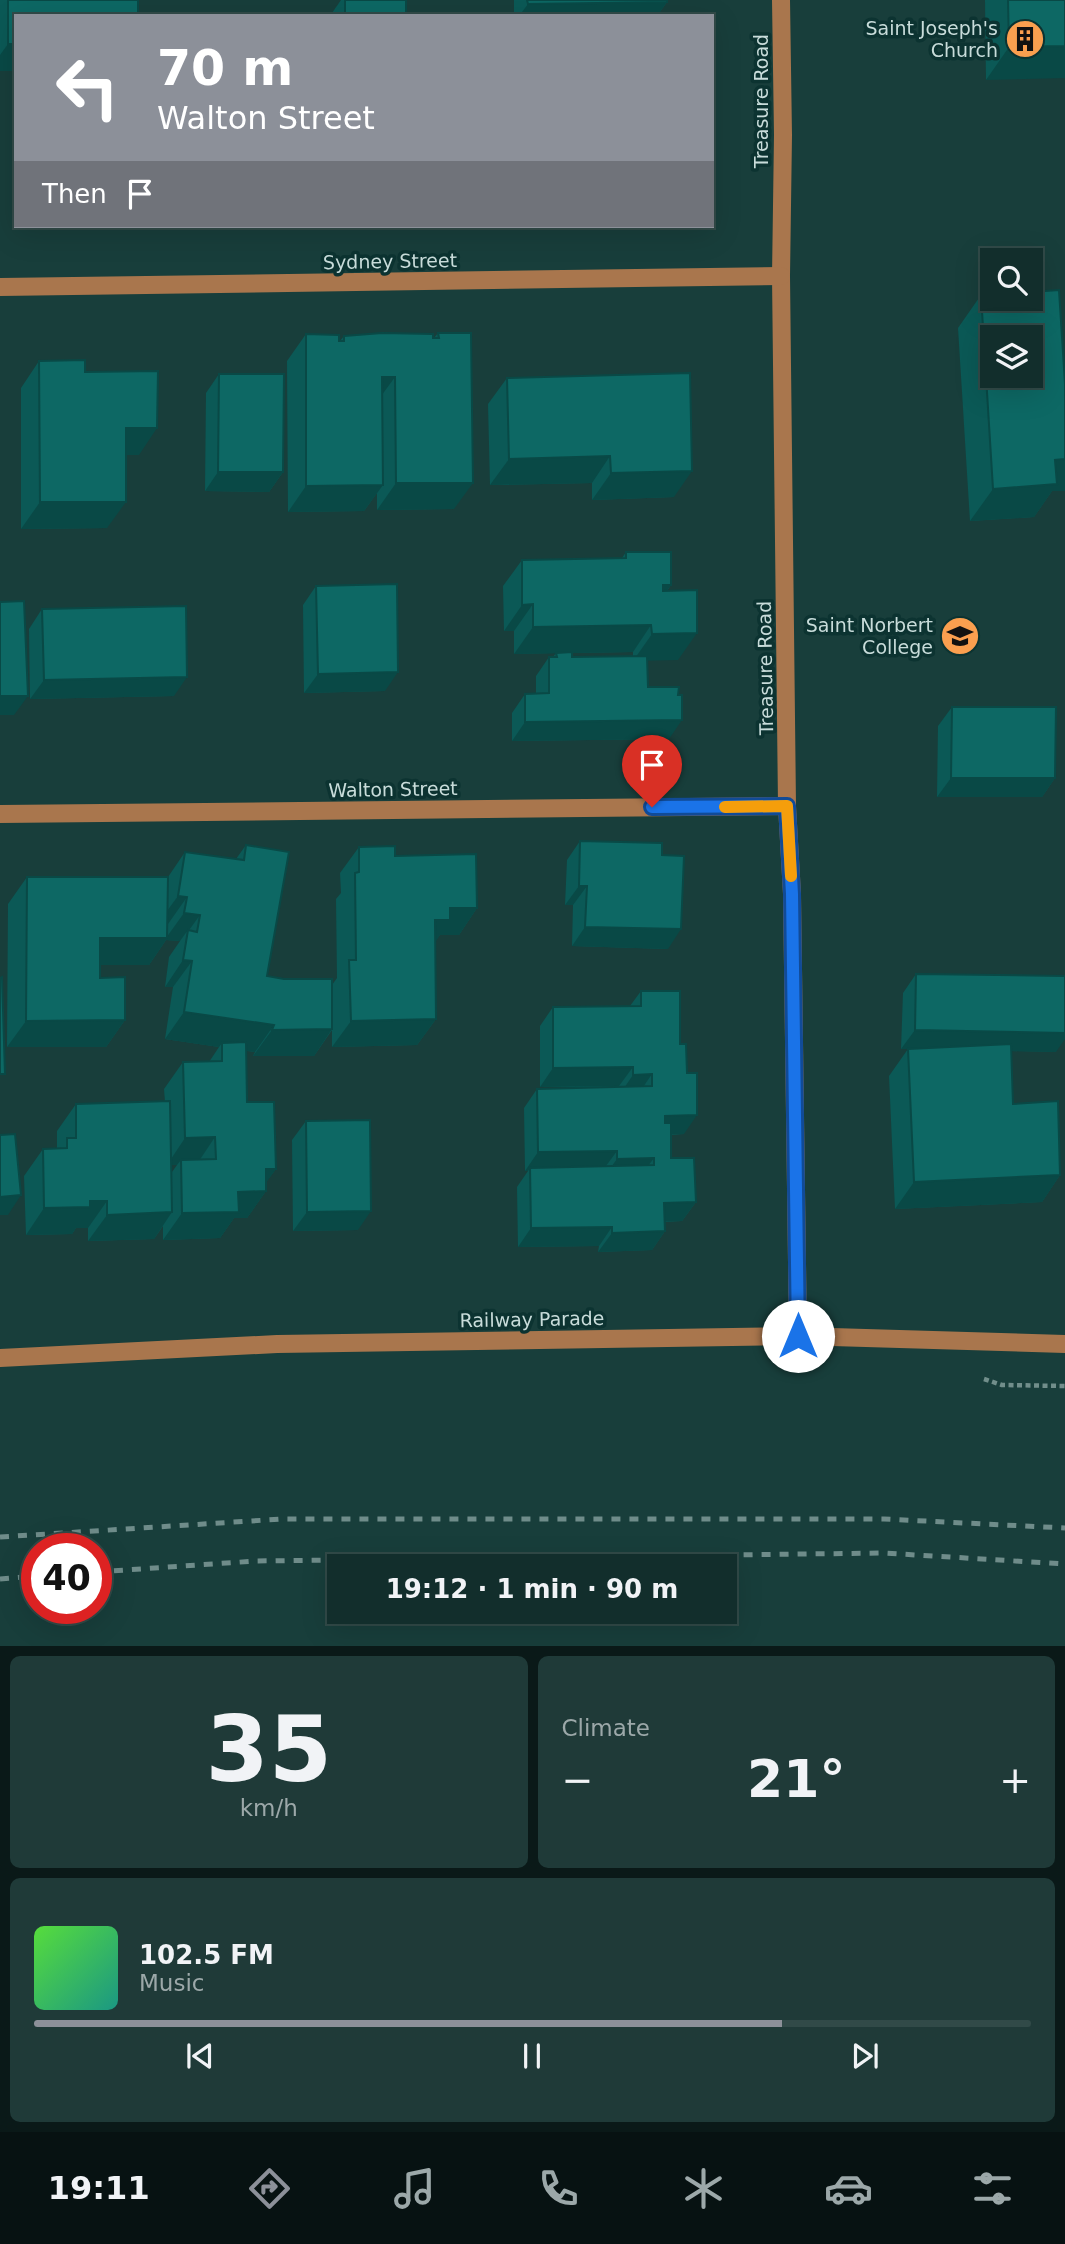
<!DOCTYPE html>
<meta charset="utf-8">
<style>
:root{--surface:#122e2c;--page:#1f3a38;--text:#f1f3f6;--muted:#9ca8a9;--line:#314a48;--accent:#8c9099}
body{margin:0;font-family:"DejaVu Sans",sans-serif;background:var(--page);color:var(--text);height:100vh;display:flex;flex-direction:column;font-size:26px;white-space:nowrap}
*{box-sizing:border-box;margin:0}
p{font-size:23px;color:var(--muted)}
.icon{flex:none;width:38px;height:38px;fill:none;stroke:currentColor;stroke-width:2;stroke-linecap:round;stroke-linejoin:round}
.map{position:relative;height:1646px;overflow:hidden}
.side{display:flex;flex-direction:column;gap:10px;padding:10px;background:#0a1918;flex:1}
.side>*{flex:none}
.top-card{position:absolute;left:14px;top:14px;width:700px;height:214px;border-radius:0px;box-shadow:0 7px 28px #0002,0 0 0 2px var(--line);background:#8c9099;color:#fff;overflow:hidden}
.buttons{position:absolute;left:980px;top:248px;display:grid;gap:14px}
.buttons a{display:grid;place-items:center;width:63px;height:63px;border-radius:0px;background:var(--surface);box-shadow:0 7px 28px #0002,0 0 0 2px var(--line);font-size:35px}
.speed{position:absolute;left:21px;top:1533px;display:flex;gap:14px;font-size:35px;font-weight:700;text-align:center}
.speed>*{display:grid;place-content:center;width:91px;height:91px;border-radius:50%;background:var(--surface);box-shadow:0 7px 28px #0002,0 0 0 2px var(--line);line-height:1}
.speed .limit{border:10px solid #d22;background:#fff;color:#111}
.pin{position:absolute;display:grid;place-items:center;width:60px;height:60px;color:#fff;margin:-72px -30px;border-radius:50% 50% 50% 0;rotate:-45deg;box-shadow:0 0 7px #0007}
.pin .icon{rotate:45deg}
.me{position:absolute;width:77px;margin:-38px;rotate:0deg;stroke-linejoin:round;filter:drop-shadow(0 0 5px #0008)}
.turn{display:flex;align-items:center;gap:24px;height:147px;padding:0 28px;font-size:32px}
.turn .icon{width:91px;height:91px;stroke-width:2.5}
.turn b{display:block;font-size:49px;line-height:60px}
.then{display:flex;align-items:center;height:66px;padding:0 28px;background:#0003;gap:14px;font-size:26px}
.big{font-size:52px;font-weight:700;line-height:1.1}
.side .card{flex:1;display:flex;flex-direction:column;justify-content:center;gap:10px;min-width:0;padding:0 24px;border-radius:10px;background:var(--page)}
.side .dial{align-items:center;gap:0}
.dial b{font-size:91px;line-height:1}
.song{display:flex;align-items:center;gap:21px}
.cover{width:84px;height:84px;border-radius:10px;background:linear-gradient(135deg,hsl(110 70% 55%),hsl(170 70% 35%))}
.played{height:7px;border-radius:4px;background:linear-gradient(90deg,var(--accent) 75%,var(--line) 75%)}
.keys{display:flex;justify-content:space-around;direction:ltr}
.heat{display:flex;justify-content:space-between;align-items:center;font-size:38px;direction:ltr}
.side .tiles{flex:1;display:grid;gap:10px;grid-template-columns:1fr 1fr}
.card:last-child{grid-column:span 2}
.trip{position:absolute;left:327px;top:1554px;width:410px;height:70px;border-radius:0px;background:var(--surface);box-shadow:0 7px 28px #0002,0 0 0 2px var(--line);font-weight:700;line-height:70px;text-align:center}
.dock{display:flex;height:112px;justify-content:space-around;align-items:center;background:#071212;color:var(--muted)}
.dock .icon{width:49px;height:49px}
.dock .on{color:var(--accent)}
.dock b{font-size:32px;color:var(--text)}
.map>svg:first-child{display:block}
.lines{fill:none;stroke-linecap:round;stroke-linejoin:round}
.path{stroke:#718e8b;stroke-width:4.5;stroke-dasharray:5 3.5;stroke-linecap:butt}
.minor{stroke:#a9764d;stroke-width:18}
.rail{stroke:#6f8c8a;stroke-width:5;stroke-dasharray:9 9;stroke-linecap:butt}
.wall{fill:#0b5956;fill-rule:evenodd}
.shaded-wall{fill:#094946}
.building{fill:#0d6864;stroke:#094946;stroke-width:2;fill-rule:evenodd}
.route-casing{stroke:#114b97;stroke-width:18}
.route{stroke:#1a73e8;stroke-width:12}
.slow{stroke:#f59e0b;stroke-width:12}
.labels{text-anchor:middle;stroke-width:7;stroke-linejoin:round;paint-order:stroke}
.poi-label{font-size:19px;fill:#c8dcda;stroke:#0c3331;text-anchor:end}
.street-label{font-size:19px;fill:#c8dcda;stroke:#0c3331}
</style>
<div class="map">
<svg width="1065" height="1646" viewBox="0 0 1065 1646">
<rect width="100%" height="100%" fill="#183e3b"/>
<g class="lines">
<polyline class="path" points="984,1379 1002,1385 1065,1386"/>
<g class="minor">
<polyline points="781,0 783,135 781,276 787,806 792,894 798,1336"/>
<polyline points="0,287 781,276"/>
<polyline points="0,814 787,806"/>
<polyline points="0,1358 277,1344 798,1336 1065,1344"/>
</g>
<g class="rail">
<polyline points="0,1537 282,1519 884,1519 1065,1528"/>
<polyline points="96,1572 256,1561 883,1553 1065,1564"/>
<polyline points="0,1579 37,1576"/>
</g>
</g>
<g class="wall">
<polygon points="0,0 138,0 16,16 16,111 14,111 14,71 0,71"/>
<polygon points="341,0 406,0 406,16 332,16 332,13"/>
<polygon points="514,0 667,0 667,2 657,16 514,16"/>
<polygon points="985,0 1065,0 986,80"/>
<polygon points="981,295 1052,491 1034,517 970,521 958,328"/>
<polygon points="438,333 454,509 377,510 377,493 364,511 288,512 287,361 306,334 340,341 344,336 434,338"/>
<polygon points="39,361 85,372 139,455 126,455 107,528 21,529 21,388"/>
<polygon points="219,374 283,472 269,492 205,491 206,393"/>
<polygon points="507,378 674,497 592,500 592,483 490,485 488,404"/>
<path d="M626,552L671,585L667,591L678,660H647L648,687L669,739L512,741V713L525,694H536V676L549,657H553L556,653L514,654V631H504L503,586L522,560L622,558ZM633,652V656L572,657V653Z"/>
<polygon points="316,586 385,691 304,693 303,605"/>
<polygon points="42,609 174,696 30,699 29,629"/>
<polygon points="952,707 1055,778 1042,797 937,797 938,726"/>
<polygon points="580,841 662,855 668,949 572,946 573,905 565,905 567,860"/>
<path d="M246,845L267,976L332,985L337,978L336,899L341,893L340,873L359,847L395,856L477,908L459,935H440L435,941L436,1019L417,1045L332,1047V1030L314,1056H253L255,1052L247,1051V1102L276,1169L266,1182V1191L247,1218H234L220,1238L163,1240V1226L154,1239L88,1241V1228H76L72,1234L26,1235L24,1176L43,1149L57,1148V1131L76,1104L165,1102L164,1089L183,1062H209L219,1047L165,1039L173,987H165L169,957L180,941L166,940L149,965H100V978L125,1020L106,1047H7L8,904L27,877H168L185,852L236,859ZM171,1165H177L172,1172Z"/>
<polygon points="916,974 1056,1052 1011,1051 1013,1104 1060,1175 1042,1202 895,1209 889,1076 908,1049 901,1049 903,993"/>
<polygon points="641,991 680,1044 684,1134 671,1135 671,1158 696,1202 682,1221 665,1222 665,1231 652,1250 598,1252 599,1246 518,1247 517,1187 528,1171 525,1171 524,1108 537,1089 619,1087 540,1087 540,1026 553,1007 630,1006"/>
<polygon points="306,1121 358,1230 293,1231 292,1140"/>
</g>
<g class="shaded-wall">
<polygon points="667,2 657,16 519,16 528,4"/>
<polygon points="8,44 16,44 16,68 14,71 0,71 0,55"/>
<polygon points="1065,46 1065,78 986,80 1009,47"/>
<polygon points="382,377 395,377 376,403"/>
<polygon points="126,428 157,428 139,455 107,455"/>
<polygon points="610,456 592,483 490,485 509,459"/>
<polygon points="1065,459 1065,491 1052,491 1034,517 970,521 993,489 1055,460"/>
<polygon points="692,471 674,497 592,500 611,473"/>
<polygon points="218,472 283,472 269,492 205,491"/>
<polygon points="396,483 473,483 454,509 377,510"/>
<polygon points="383,485 364,511 288,512 306,486"/>
<polygon points="40,502 126,502 107,528 21,529"/>
<polygon points="663,585 671,585 652,611"/>
<polygon points="533,604 514,631 504,631 522,605"/>
<polygon points="651,625 633,652 514,654 533,627"/>
<polygon points="697,633 678,660 633,661 652,634"/>
<polygon points="398,672 385,691 304,693 318,674"/>
<polygon points="187,677 174,696 30,699 44,680"/>
<polygon points="0,696 28,696 14,715 0,715"/>
<polygon points="682,720 669,739 512,741 525,722"/>
<polygon points="951,778 1055,778 1042,797 937,797"/>
<polygon points="579,886 587,886 573,905 565,905"/>
<polygon points="178,896 187,897 168,924 159,922"/>
<polygon points="450,908 477,908 459,935 440,935 432,947 435,920"/>
<polygon points="184,913 200,915 187,933 188,930 180,941 166,940 149,965 81,965 100,938 166,938"/>
<polygon points="585,927 681,929 668,949 572,946"/>
<polygon points="183,960 192,961 173,987 165,987"/>
<polygon points="184,1012 274,1025 255,1052 222,1047 222,1043 219,1047 165,1039"/>
<polygon points="436,1019 417,1045 332,1047 351,1021"/>
<polygon points="125,1020 106,1047 7,1047 26,1021"/>
<polygon points="332,1029 314,1056 253,1056 272,1030"/>
<polygon points="915,1030 1065,1033 1065,1039 1056,1052 901,1049"/>
<polygon points="633,1067 619,1086 540,1087 553,1068"/>
<polygon points="652,1074 639,1093 620,1094 633,1075"/>
<polygon points="697,1115 684,1134 652,1135 665,1116"/>
<polygon points="215,1137 197,1164 181,1160 177,1165 167,1165 185,1138"/>
<polygon points="617,1151 603,1170 530,1168 528,1171 525,1171 538,1152"/>
<polygon points="654,1158 640,1177 603,1178 617,1159"/>
<polygon points="266,1169 276,1169 260,1191 266,1191 247,1218 234,1218 220,1238 163,1240 182,1213"/>
<polygon points="1060,1175 1042,1202 895,1209 914,1182"/>
<polygon points="21,1195 8,1215 0,1215 0,1197"/>
<polygon points="90,1201 107,1201 88,1228 76,1228 72,1234 26,1235 44,1208"/>
<polygon points="696,1202 682,1221 651,1222 664,1203"/>
<polygon points="371,1211 358,1230 293,1231 307,1212"/>
<polygon points="172,1212 154,1239 88,1241 107,1215"/>
<polygon points="612,1227 599,1246 518,1247 531,1228"/>
<polygon points="665,1231 652,1250 598,1252 612,1233"/>
</g>
<g class="building">
<polygon points="8,0 138,0 138,16 16,16 16,44 8,44"/>
<rect x="345" y="0" width="61" height="16"/>
<polygon points="527,0 667,0 667,2 528,4"/>
<polygon points="1008,0 1065,0 1065,46 1009,47"/>
<path d="M1059,290L1065,384V459L1055,460L1057,484L993,489L981,295L992,294V299H1031V292ZM992,338H1031V376H992Z"/>
<polygon points="382,333 433,334 433,338 439,338 438,333 471,333 473,483 396,483 395,377 382,377 383,485 306,486 306,334 339,335 339,341 344,341 344,336"/>
<polygon points="85,360 85,372 158,371 157,428 126,428 126,502 40,502 39,361"/>
<polygon points="690,373 692,471 611,473 610,456 509,459 507,378"/>
<polygon points="219,374 284,374 283,472 218,472"/>
<polygon points="626,552 671,552 671,585 663,585 663,591 697,590 697,633 652,634 651,625 533,627 533,604 522,605 522,560 626,558"/>
<polygon points="397,584 398,672 318,674 316,586"/>
<polygon points="24,601 28,696 0,696 0,602"/>
<polygon points="186,606 187,677 44,680 42,609"/>
<polygon points="572,652 572,657 647,656 648,687 679,687 678,695 682,695 682,720 525,722 525,694 549,693 549,657 557,657 556,653"/>
<polygon points="952,707 1056,707 1055,778 951,778"/>
<polygon points="580,841 662,843 662,855 684,856 681,929 585,927 587,886 579,886"/>
<polygon points="246,845 289,852 267,976 284,979 332,979 332,1029 272,1030 274,1025 184,1012 192,961 183,960 188,930 197,932 200,915 184,913 187,897 178,896 185,852 244,860"/>
<polygon points="395,846 395,856 476,854 477,908 450,908 450,920 435,920 436,1019 351,1021 349,960 356,960 355,873 359,872 359,847"/>
<polygon points="27,877 168,877 167,938 100,938 100,978 125,977 125,1020 26,1021"/>
<polygon points="916,974 1065,976 1065,1033 915,1030"/>
<polygon points="2,977 5,1074 0,1074 0,978"/>
<polygon points="641,991 680,991 680,1044 686,1044 687,1073 697,1073 697,1115 665,1116 665,1123 671,1123 671,1158 694,1158 696,1202 664,1203 665,1231 612,1233 612,1227 531,1228 530,1168 654,1165 654,1158 617,1159 617,1151 538,1152 537,1089 652,1086 652,1074 633,1075 633,1067 553,1068 553,1007 641,1006"/>
<polygon points="246,1042 247,1102 274,1102 276,1169 266,1169 266,1191 238,1192 239,1212 182,1213 181,1160 216,1159 215,1137 185,1138 183,1062 222,1061 222,1043"/>
<polygon points="1011,1044 1013,1104 1058,1101 1060,1175 914,1182 908,1049"/>
<polygon points="170,1101 172,1212 107,1215 107,1201 90,1201 90,1207 44,1208 43,1149 67,1148 67,1138 76,1138 76,1104"/>
<polygon points="370,1120 371,1211 307,1212 306,1121"/>
<polygon points="15,1134 21,1195 0,1197 0,1135"/>
</g>
<g class="lines">
<g class="route-casing">
<polyline id="route" points="652,807 787,806 792,894 798,1336"/>
</g>
<use href="#route" class="route"/>
<polyline class="slow" points="725,807 787,806 791,876"/>
</g>
<defs>
<g id="building-disc" transform="scale(2.0125)"><circle r="9.5" fill="#fa9f4f" stroke="#0c3331"/><path d="M-4-6H4V6H1V3H-1V6H-4ZM-2.5-4.3h1.7v1.8h-1.7ZM.8-4.3h1.7v1.8H.8ZM-2.5-1h1.7V.8h-1.7ZM.8-1h1.7V.8H.8Z" fill="#111"/></g>
<g id="university-disc" transform="scale(2.0125)"><circle r="9.5" fill="#fa9f4f" stroke="#0c3331"/><path d="M0-5L7-2L0 1L-7-2ZM-4 1L0 2.5L4 1V4Q0 6-4 4Z" fill="#111"/></g>
</defs>
<g fill-rule="evenodd">
<use href="#building-disc" x="1025" y="39"/>
<use href="#university-disc" x="960" y="636"/>
</g>
<g class="labels">
<g class="poi-label">
<text x="998" y="35">Saint Joseph's<tspan x="998" dy="22">Church</tspan></text>
<text x="933" y="632">Saint Norbert<tspan x="933" dy="22">College</tspan></text>
</g>
<g class="street-label">
<text transform="translate(761 101) rotate(-90)" y="7">Treasure Road</text>
<text transform="translate(390 261) rotate(-1)" y="7">Sydney Street</text>
<text transform="translate(765 668) rotate(-91)" y="7">Treasure Road</text>
<text transform="translate(393 789) rotate(-1)" y="7">Walton Street</text>
<text transform="translate(532 1319) rotate(-1)" y="7">Railway Parade</text>
</g>
</g>
</svg>
<div class="buttons">
<a><svg class="icon" aria-label="search" viewBox="0 0 24 24"><circle cx="10" cy="10" r="6"/><path d="M15 15l6 6"/></svg></a>
<a><svg class="icon" aria-label="layers" viewBox="0 0 24 24"><path d="M12 4l9 5-9 5-9-5zM3 14l9 5 9-5"/></svg></a>
</div>
<div class="speed"><div class="limit">40</div></div>
<div class="pin" style="left:652px;top:807px;background:#d93025"><svg class="icon" aria-label="arrive" viewBox="0 0 24 24"><path d="M6 21V4h12l-3 4 3 4H6"/></svg></div>
<svg class="me" style="left:798px;top:1336px" viewBox="-20 -20 40 40"><circle r="19" fill="#fff"/><path d="M0-13L10 11 0 6-10 11z" fill="#1a73e8"/></svg>
<div class="trip">19:12 · 1 min · 90 m</div>
<div class="top-card">
<div class="turn"><svg class="icon" aria-label="left" viewBox="0 0 24 24"><path d="M17 20v-9H6M10 6l-5 5 5 5"/></svg><div><b>70 m</b>Walton Street</div></div>
<div class="then">Then<svg class="icon" aria-label="arrive" viewBox="0 0 24 24"><path d="M6 21V4h12l-3 4 3 4H6"/></svg></div>
</div>
</div>
<section class="side">
<div class="tiles">
<div class="card dial"><b>35</b><p>km/h</p></div>
<div class="card"><p>Climate</p>
<div class="heat"><a>−</a><b class="big">21°</b><a>+</a></div>
</div>
<div class="card">
<div class="song"><i class="cover"></i><div><b>102.5 FM</b><p>Music</p></div></div>
<div class="played"></div>
<div class="keys"><svg class="icon" aria-label="previous" viewBox="0 0 24 24"><path d="M18 5L8 12l10 7zM5 5v14"/></svg><svg class="icon" aria-label="pause" viewBox="0 0 24 24"><path d="M8 5v14M16 5v14"/></svg><svg class="icon" aria-label="next" viewBox="0 0 24 24"><path d="M6 5l10 7-10 7zM19 5v14"/></svg></div>
</div>
</div>
</section>
<nav class="dock">
<b>19:11</b>
<svg class="icon on" aria-label="directions" viewBox="0 0 24 24"><path d="M12 3l9 9-9 9-9-9zM9 14v-3h6M13 9l2 2-2 2"/></svg>
<svg class="icon" aria-label="music" viewBox="0 0 24 24"><path d="M9 18V5l10-2v13"/><circle cx="6" cy="18" r="3"/><circle cx="16" cy="16" r="3"/></svg>
<svg class="icon" aria-label="phone" viewBox="0 0 24 24"><path d="M5 4h4l2 5-3 2q2 4 5 5l2-3 5 2v4C11 20 4 13 5 4z"/></svg>
<svg class="icon" aria-label="climate" viewBox="0 0 24 24"><path d="M12 3v18M4 7l16 10M4 17L20 7"/></svg>
<svg class="icon" aria-label="car" viewBox="0 0 24 24"><path d="M5 17H2v-5l4-1 3-4h7l3 4 3 1v5h-3M9 17h6M6 11h13"/><circle cx="7" cy="17" r="2"/><circle cx="17" cy="17" r="2"/></svg>
<svg class="icon" aria-label="filters" viewBox="0 0 24 24"><path d="M4 7h16M4 17h16"/><circle cx="9" cy="7" r="2"/><circle cx="15" cy="17" r="2"/></svg>
</nav>
